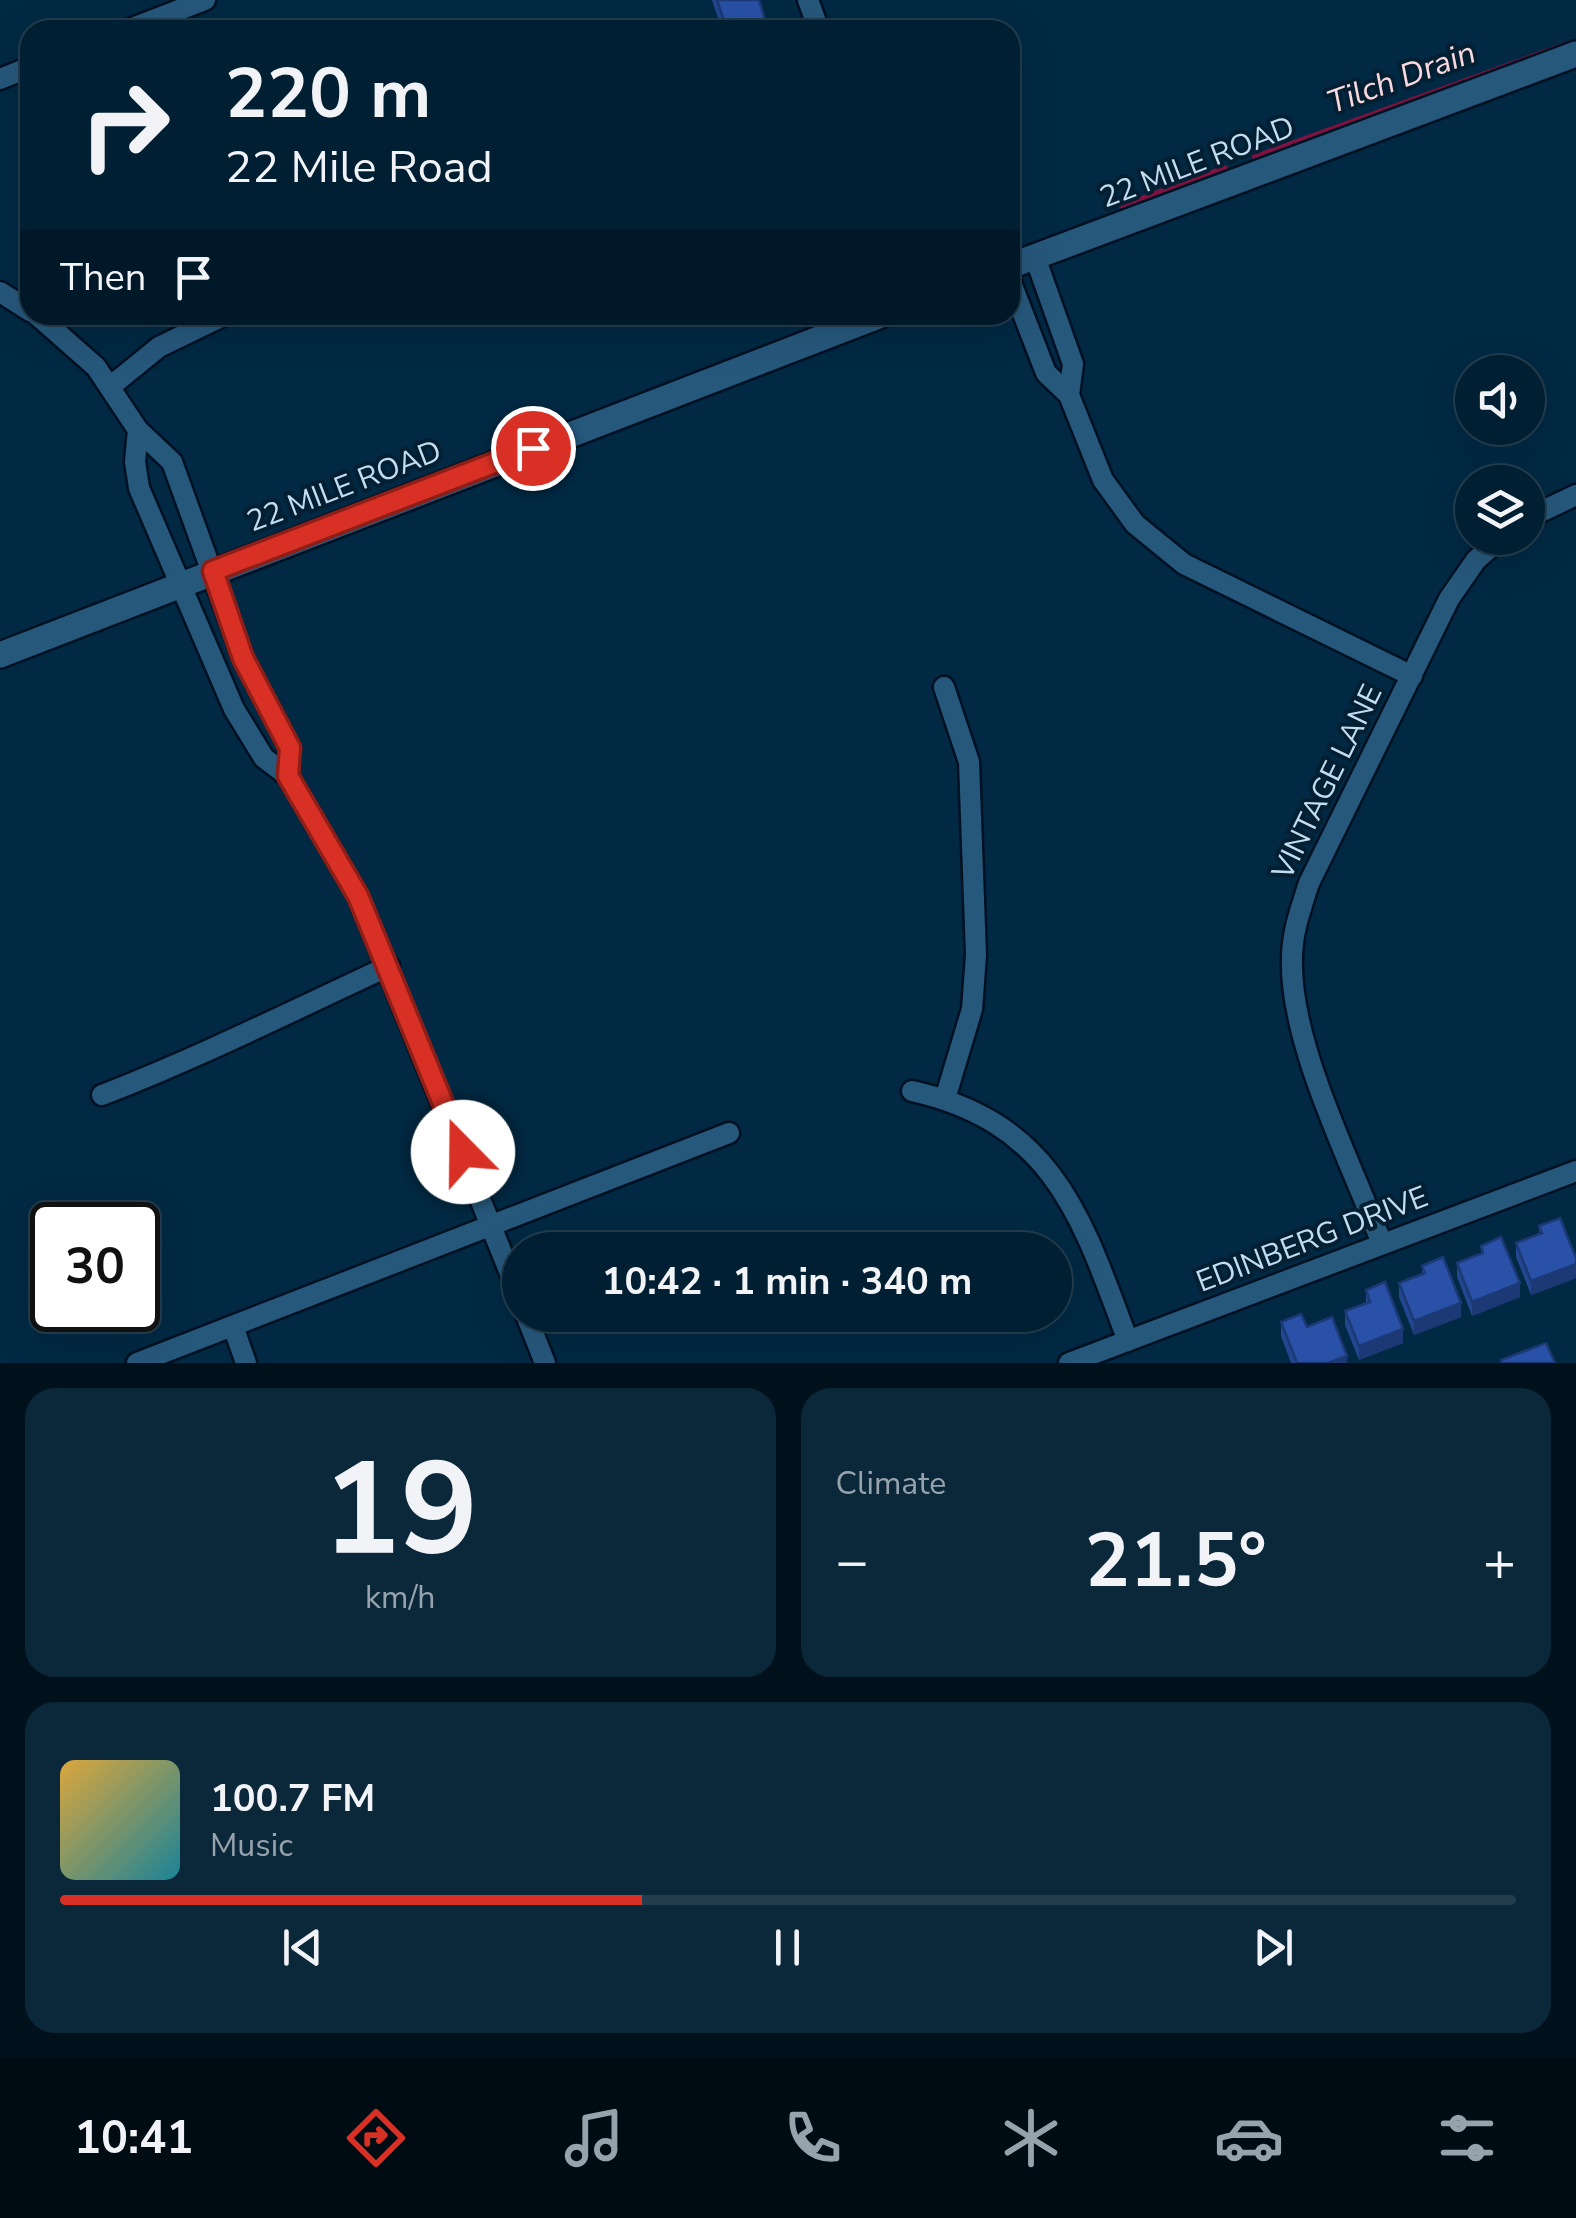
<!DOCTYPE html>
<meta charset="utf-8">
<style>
:root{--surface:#011f32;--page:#0b273a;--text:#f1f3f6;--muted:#96a2ac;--line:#233d4d;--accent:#d93025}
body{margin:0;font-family:"Nunito Sans",sans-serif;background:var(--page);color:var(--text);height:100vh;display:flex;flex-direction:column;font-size:38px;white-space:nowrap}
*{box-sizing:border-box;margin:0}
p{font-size:32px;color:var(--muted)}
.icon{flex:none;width:55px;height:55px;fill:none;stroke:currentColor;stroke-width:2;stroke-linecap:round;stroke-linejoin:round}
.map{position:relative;height:1363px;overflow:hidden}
.drawer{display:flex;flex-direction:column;gap:25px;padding:25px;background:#01111c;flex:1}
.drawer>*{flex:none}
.top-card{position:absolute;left:20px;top:20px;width:1000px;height:305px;border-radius:30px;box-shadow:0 10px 40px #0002,0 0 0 2px var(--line);background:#011f32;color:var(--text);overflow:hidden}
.buttons{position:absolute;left:1455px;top:355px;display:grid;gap:20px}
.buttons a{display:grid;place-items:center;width:90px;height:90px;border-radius:50%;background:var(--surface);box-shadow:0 10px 40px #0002,0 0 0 2px var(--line);font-size:50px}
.speed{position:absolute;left:30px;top:1202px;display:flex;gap:20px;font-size:50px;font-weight:700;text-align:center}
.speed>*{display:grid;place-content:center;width:130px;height:130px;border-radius:50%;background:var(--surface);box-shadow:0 10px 40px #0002,0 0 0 2px var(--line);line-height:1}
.speed .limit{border:5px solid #111;border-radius:15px;background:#fff;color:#111}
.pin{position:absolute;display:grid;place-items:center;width:85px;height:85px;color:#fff;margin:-42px;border:5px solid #fff;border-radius:50%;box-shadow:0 2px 10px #0007}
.me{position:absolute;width:110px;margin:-55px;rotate:338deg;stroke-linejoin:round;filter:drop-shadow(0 0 8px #0008)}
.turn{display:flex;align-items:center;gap:35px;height:210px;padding:0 40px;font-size:45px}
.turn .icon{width:130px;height:130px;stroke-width:2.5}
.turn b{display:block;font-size:70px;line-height:85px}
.then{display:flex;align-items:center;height:95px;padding:0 40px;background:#0003;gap:20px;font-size:38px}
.big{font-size:75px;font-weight:700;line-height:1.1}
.drawer .widget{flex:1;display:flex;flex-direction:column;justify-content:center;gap:15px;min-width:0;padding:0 35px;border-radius:30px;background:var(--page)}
.drawer .dial{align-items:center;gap:0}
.dial b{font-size:130px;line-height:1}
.song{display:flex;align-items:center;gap:30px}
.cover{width:120px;height:120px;border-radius:15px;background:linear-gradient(135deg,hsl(40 70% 55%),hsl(190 70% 35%))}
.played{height:10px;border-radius:5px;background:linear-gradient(90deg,var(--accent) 40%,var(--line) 40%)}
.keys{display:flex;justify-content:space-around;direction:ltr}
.heat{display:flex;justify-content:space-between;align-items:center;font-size:55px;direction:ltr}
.drawer .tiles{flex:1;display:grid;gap:25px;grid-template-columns:1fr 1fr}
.widget:last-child{grid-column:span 2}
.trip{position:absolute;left:502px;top:1232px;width:570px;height:100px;border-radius:50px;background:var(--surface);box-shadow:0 10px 40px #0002,0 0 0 2px var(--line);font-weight:700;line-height:100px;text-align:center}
.tab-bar{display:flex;height:160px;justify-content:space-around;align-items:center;background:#000c14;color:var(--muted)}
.tab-bar .icon{width:70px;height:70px}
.tab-bar .current{color:var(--accent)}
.tab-bar b{font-size:45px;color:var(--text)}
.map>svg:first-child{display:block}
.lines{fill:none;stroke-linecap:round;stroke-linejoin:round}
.stream{stroke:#811240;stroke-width:6}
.minor-casing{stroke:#001123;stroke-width:25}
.tertiary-casing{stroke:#001123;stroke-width:30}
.minor{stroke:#26587c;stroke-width:20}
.tertiary{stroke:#26587c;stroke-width:25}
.wall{fill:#224690}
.shaded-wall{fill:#1c3975}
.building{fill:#2851a7;stroke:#1c3975;stroke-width:2.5}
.route-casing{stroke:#8d1f18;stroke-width:25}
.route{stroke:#d93025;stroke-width:18}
.labels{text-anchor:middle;stroke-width:8;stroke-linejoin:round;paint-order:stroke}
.street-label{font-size:30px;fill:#c2dcf2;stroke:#051f32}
.water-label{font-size:32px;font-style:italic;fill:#f8d9e0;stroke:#051f32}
</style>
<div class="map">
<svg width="1576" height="1363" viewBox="0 0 1576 1363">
<rect width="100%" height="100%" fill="#012943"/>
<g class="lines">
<g class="stream">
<polyline points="1255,157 1565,45"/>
<polyline points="1122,206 1225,168"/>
</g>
<g class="minor-casing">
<g id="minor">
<polyline points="808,0 819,30"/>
<polyline points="127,30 205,0"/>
<polyline points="0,79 30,67"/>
<polyline points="1035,257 1073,364 1069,395"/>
<polyline points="1010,280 1046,373 1069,395 1103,480 1135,524 1184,564 1412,676"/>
<polyline points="0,292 30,311"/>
<polyline points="37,315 96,367 138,430 172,462 243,658 290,748 288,776"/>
<polyline points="111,386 159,347 225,315"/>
<polyline points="138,430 135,462 139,488 234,709 264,758 288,776 358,896 520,1298"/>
<polyline points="1528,518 1576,495"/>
<polyline points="944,687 969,762 976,955 972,1009 945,1099"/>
<path d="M912,1091C1055,1123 1082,1219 1128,1341"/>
<path d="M102,1095C200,1057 294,1010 389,966"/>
<path d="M1382,1244C1352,1164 1289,1043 1292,958C1292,932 1301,908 1309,883L1449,599L1476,560L1501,538"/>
<polyline points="526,1315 545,1363"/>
<polyline points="233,1326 246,1363"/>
<polyline points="137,1363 729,1133"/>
<polyline points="1069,1363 1576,1171"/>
</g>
</g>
<g class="tertiary-casing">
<g id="tertiary">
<polyline points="1010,266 1576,54"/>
<polyline points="0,655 881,315"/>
</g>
</g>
<use href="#minor" class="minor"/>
<use href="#tertiary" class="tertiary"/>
</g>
<g class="wall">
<polygon points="712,0 759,0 766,30 722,30"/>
<polygon points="1539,1226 1576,1258 1576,1278 1531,1295 1516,1257 1516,1243 1539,1234"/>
<polygon points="1481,1246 1520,1297 1472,1316 1457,1277 1457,1263 1481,1254"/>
<polygon points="1422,1266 1461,1317 1414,1335 1399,1297 1399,1283 1422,1274"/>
<polygon points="1366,1290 1403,1343 1359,1360 1345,1325 1345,1311 1366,1303"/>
<polygon points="1281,1322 1307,1327 1347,1363 1291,1363 1281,1336"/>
</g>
<g class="shaded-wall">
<polygon points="766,24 766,30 751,30"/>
<polygon points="1576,1264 1576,1278 1531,1295 1531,1281"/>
<polygon points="1520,1283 1520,1297 1472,1316 1472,1302"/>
<polygon points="1461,1303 1461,1317 1414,1335 1414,1321"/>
<polygon points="1403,1329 1403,1343 1359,1360 1359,1346"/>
<polygon points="1347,1356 1347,1363 1328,1363"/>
</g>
<g class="building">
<polygon points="717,0 759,0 766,24 751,30 727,30"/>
<polygon points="1560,1218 1576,1258 1576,1264 1531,1281 1516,1243 1542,1233 1539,1226"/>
<polygon points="1501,1237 1520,1283 1472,1302 1457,1263 1483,1253 1481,1246"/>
<polygon points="1443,1257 1461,1303 1414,1321 1399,1283 1425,1273 1422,1266"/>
<polygon points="1385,1282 1403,1329 1359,1346 1345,1311 1370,1302 1366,1290"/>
<polygon points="1301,1314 1307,1327 1332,1317 1347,1356 1328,1363 1297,1363 1281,1322"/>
<polygon points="1546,1343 1555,1363 1502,1363 1501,1360"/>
</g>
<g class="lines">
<g class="route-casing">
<polyline id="route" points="463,1152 358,896 288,776 290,748 243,658 213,571 533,448"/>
</g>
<use href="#route" class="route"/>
</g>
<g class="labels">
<g class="street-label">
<text transform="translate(1197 162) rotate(-21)" y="10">22 MILE ROAD</text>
<text transform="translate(344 486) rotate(-21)" y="10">22 MILE ROAD</text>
<text transform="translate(1327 782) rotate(-64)" y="10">VINTAGE LANE</text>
<text transform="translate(1312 1239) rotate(-21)" y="10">EDINBERG DRIVE</text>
</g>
<g class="water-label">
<text transform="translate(1401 77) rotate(-20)" y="11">Tilch Drain</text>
</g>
</g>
</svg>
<div class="buttons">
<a><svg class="icon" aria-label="sound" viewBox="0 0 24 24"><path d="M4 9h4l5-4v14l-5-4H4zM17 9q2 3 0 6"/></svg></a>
<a><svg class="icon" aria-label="layers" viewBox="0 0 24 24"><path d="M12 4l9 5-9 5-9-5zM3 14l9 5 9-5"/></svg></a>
</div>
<div class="speed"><div class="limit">30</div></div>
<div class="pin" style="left:533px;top:448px;background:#d93025"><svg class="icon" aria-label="arrive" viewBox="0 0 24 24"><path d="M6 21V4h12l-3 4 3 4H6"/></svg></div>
<svg class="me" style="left:463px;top:1152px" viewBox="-20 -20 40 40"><circle r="19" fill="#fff"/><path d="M0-13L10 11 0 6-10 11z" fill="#d93025"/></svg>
<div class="trip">10:42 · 1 min · 340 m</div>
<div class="top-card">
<div class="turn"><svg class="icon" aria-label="right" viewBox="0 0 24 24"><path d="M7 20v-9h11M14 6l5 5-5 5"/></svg><div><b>220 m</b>22 Mile Road</div></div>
<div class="then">Then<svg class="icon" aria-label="arrive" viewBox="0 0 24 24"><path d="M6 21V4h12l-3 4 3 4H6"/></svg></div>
</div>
</div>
<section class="drawer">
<div class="tiles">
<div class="widget dial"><b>19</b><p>km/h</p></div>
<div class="widget"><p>Climate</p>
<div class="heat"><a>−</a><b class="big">21.5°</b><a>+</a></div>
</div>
<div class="widget">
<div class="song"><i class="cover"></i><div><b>100.7 FM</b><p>Music</p></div></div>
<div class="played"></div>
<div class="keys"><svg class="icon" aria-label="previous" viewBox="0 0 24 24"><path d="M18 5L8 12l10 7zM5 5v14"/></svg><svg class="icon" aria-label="pause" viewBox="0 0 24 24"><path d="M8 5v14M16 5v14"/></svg><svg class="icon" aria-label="next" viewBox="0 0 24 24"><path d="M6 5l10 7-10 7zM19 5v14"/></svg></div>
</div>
</div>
</section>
<nav class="tab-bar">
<b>10:41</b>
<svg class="icon current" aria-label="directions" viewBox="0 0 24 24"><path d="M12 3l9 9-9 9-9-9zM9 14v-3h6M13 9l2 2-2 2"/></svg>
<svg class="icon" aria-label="music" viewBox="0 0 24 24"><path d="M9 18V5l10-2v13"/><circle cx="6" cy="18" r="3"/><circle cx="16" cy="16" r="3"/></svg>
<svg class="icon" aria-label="phone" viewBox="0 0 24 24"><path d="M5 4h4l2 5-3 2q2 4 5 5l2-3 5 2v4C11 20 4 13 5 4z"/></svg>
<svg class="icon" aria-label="climate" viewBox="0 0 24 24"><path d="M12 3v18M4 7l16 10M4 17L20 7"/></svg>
<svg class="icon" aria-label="car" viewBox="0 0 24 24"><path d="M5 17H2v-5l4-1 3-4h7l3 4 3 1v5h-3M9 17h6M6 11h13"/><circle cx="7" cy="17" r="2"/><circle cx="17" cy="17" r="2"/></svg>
<svg class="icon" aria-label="filters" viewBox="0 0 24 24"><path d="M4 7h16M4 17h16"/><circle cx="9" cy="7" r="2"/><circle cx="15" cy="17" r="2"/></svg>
</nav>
